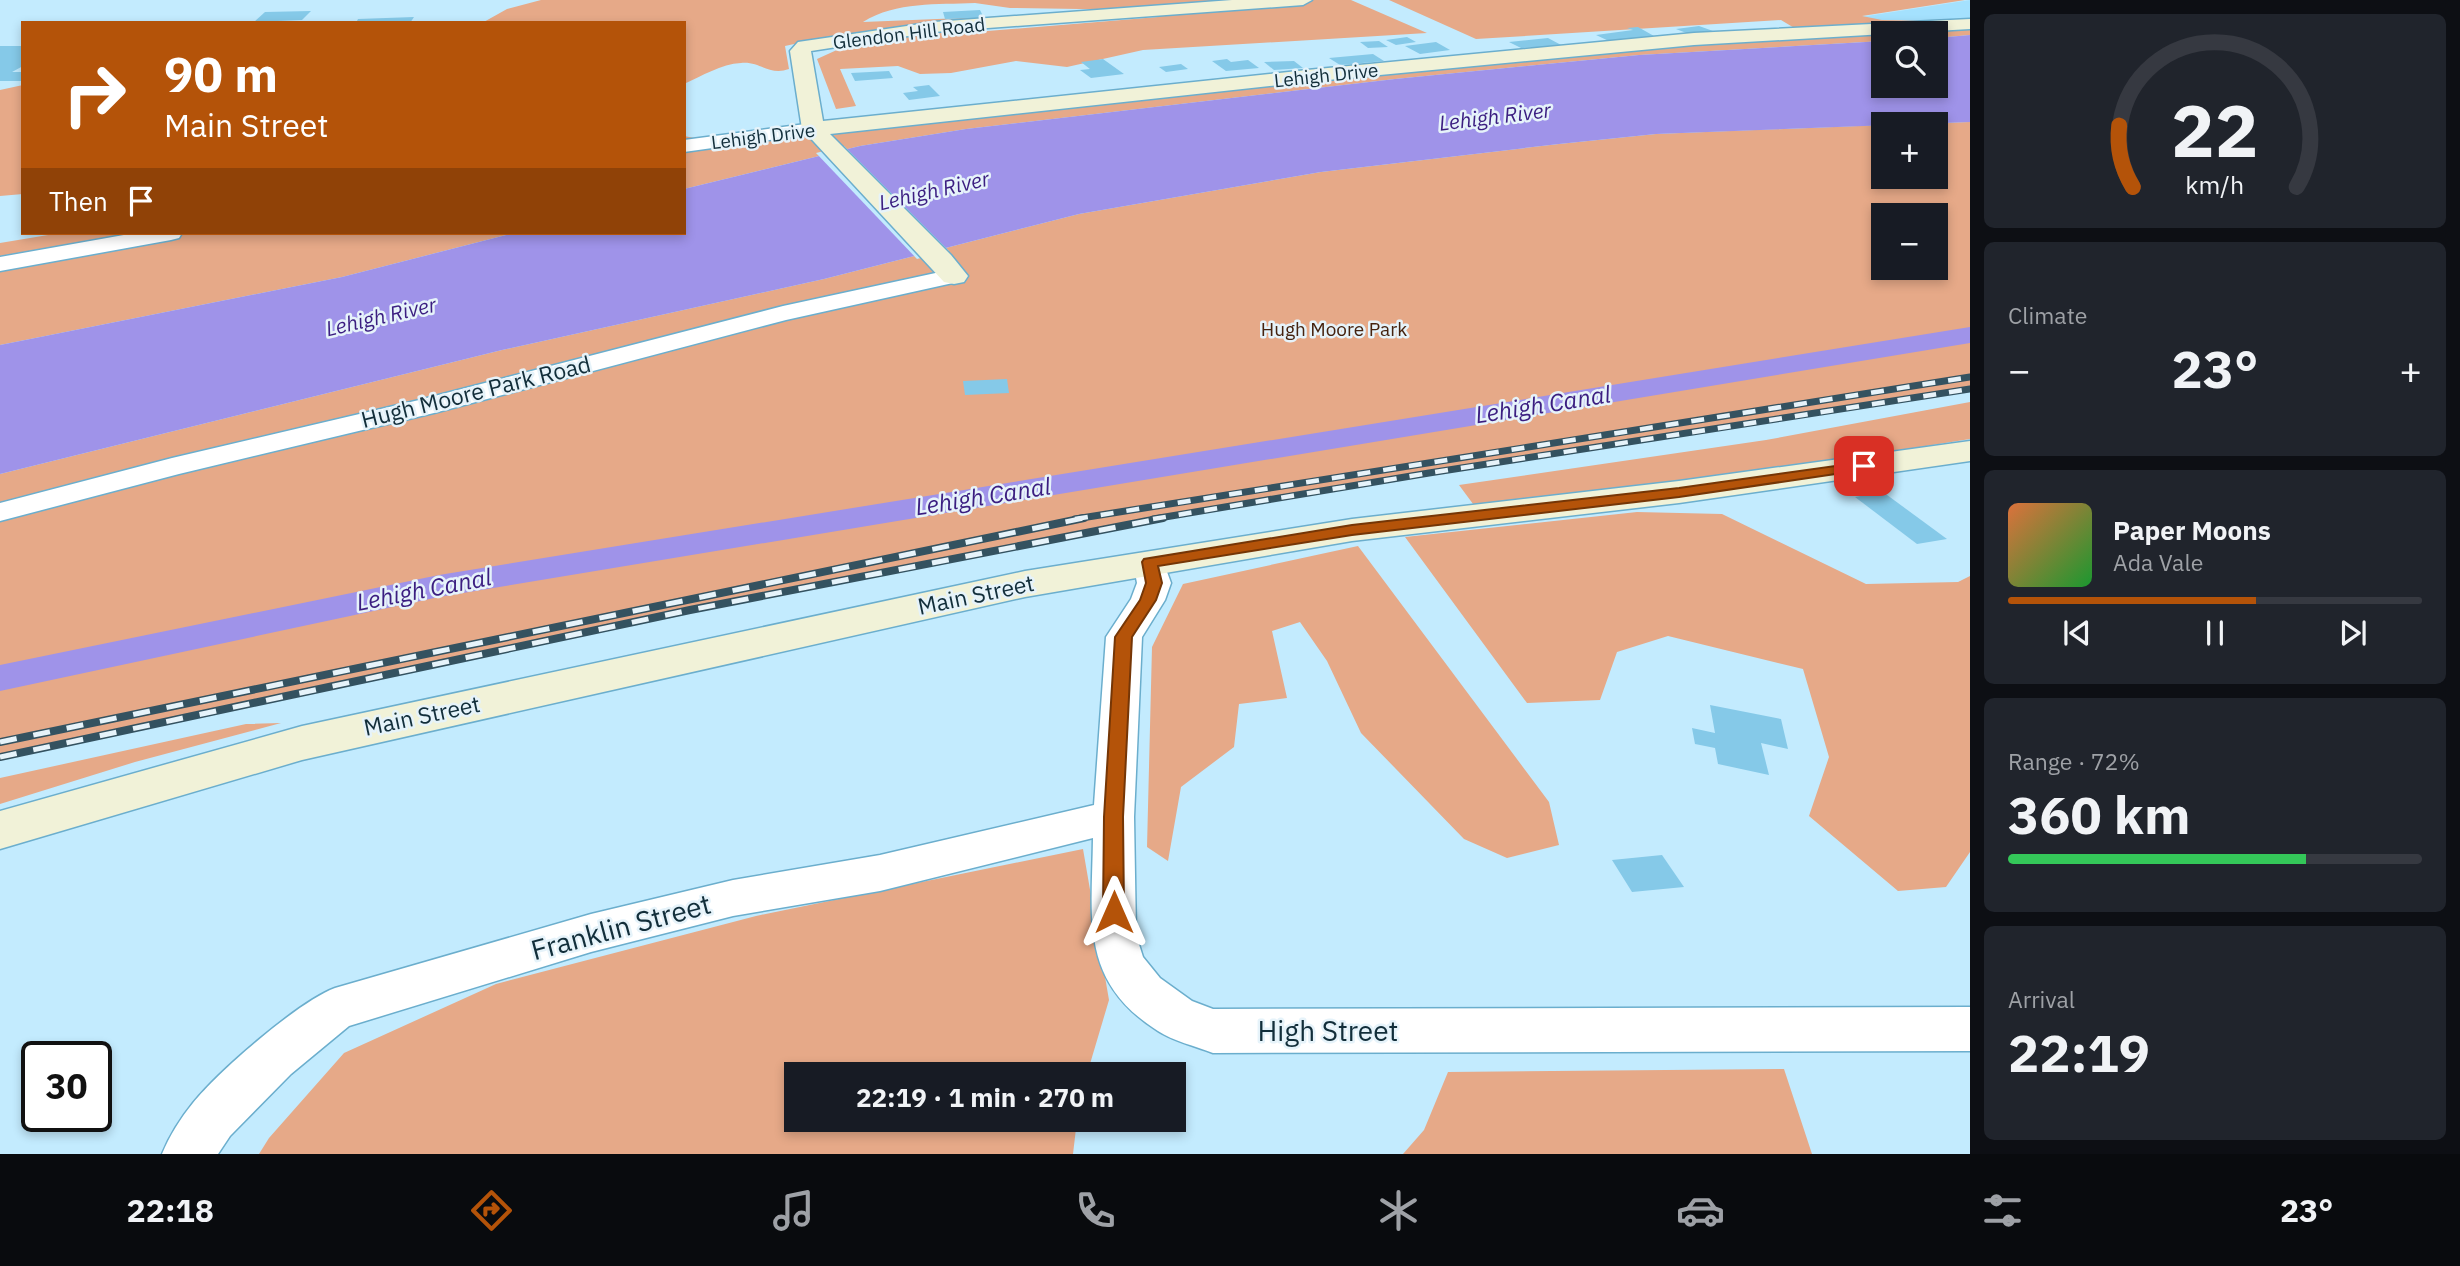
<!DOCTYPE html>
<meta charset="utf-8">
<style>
:root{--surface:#171b24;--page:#20242c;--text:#f1f3f6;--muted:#9ea1a6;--line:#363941;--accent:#b45309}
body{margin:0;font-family:"IBM Plex Sans",sans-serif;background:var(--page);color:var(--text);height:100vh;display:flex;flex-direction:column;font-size:26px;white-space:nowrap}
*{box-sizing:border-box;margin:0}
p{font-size:23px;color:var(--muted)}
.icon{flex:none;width:38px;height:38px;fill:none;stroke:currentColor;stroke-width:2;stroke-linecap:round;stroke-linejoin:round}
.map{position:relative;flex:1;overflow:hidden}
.details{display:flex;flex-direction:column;gap:14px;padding:14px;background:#0d0f14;width:490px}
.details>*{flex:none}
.hud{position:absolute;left:21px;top:21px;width:665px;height:214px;border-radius:0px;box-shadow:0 4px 10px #0003;background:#b45309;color:#fff;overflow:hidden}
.buttons{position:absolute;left:1871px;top:21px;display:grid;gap:14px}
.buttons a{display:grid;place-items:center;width:77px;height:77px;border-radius:0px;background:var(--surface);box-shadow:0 4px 10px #0003;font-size:35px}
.speed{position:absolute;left:21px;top:1041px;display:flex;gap:14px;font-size:35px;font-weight:700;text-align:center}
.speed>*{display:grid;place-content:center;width:91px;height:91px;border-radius:50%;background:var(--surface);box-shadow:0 4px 10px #0003;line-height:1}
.speed .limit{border:4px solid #111;border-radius:10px;background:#fff;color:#111}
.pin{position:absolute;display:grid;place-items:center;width:60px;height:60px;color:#fff;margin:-30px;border-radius:14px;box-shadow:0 4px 10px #0006}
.me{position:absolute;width:77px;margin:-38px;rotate:0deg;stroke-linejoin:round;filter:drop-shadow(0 0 5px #0008)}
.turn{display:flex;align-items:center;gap:24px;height:147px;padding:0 28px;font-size:32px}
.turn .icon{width:91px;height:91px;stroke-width:2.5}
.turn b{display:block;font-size:49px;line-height:60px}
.then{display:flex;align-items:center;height:66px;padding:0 28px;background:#0003;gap:14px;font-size:26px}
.big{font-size:52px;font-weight:800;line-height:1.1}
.details .tile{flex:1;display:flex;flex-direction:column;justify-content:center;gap:10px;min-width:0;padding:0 24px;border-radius:10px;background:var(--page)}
.details .dial{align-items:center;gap:0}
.dial svg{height:182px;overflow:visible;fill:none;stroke:var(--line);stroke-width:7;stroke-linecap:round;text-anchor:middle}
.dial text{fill:var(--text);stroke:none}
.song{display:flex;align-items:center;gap:21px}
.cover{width:84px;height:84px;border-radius:10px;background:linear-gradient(135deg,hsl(20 70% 55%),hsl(130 70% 35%))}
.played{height:7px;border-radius:4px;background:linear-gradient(90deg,var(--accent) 60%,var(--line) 60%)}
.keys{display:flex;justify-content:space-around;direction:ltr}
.heat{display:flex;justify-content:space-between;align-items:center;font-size:38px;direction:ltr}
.charge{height:10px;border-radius:5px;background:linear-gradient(90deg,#34c759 72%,var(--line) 0)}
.trip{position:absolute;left:784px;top:1062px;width:402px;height:70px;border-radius:0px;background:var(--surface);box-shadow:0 4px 10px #0003;font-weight:800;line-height:70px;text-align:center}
.menu{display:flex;height:112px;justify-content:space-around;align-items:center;background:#090b0e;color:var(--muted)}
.menu .icon{width:49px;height:49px}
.menu .selected{color:var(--accent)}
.menu b{font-size:32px;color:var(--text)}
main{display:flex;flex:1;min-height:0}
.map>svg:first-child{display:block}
.built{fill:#a4e1fe}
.green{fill:#e6a988;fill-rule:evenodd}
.water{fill:#9f93e9}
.pier{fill:#c3ebfe}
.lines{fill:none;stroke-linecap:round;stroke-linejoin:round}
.canal{fill:#9f93e9;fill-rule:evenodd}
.building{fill:#85c9e8}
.street-casing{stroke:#6baecd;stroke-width:3}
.secondary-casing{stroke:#6baecd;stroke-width:3}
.street{fill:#fff;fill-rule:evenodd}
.secondary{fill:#f1f2d8;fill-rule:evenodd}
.rail-far1-casing{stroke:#345260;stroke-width:7}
.rail-casing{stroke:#345260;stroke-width:8}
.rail-far1{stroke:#e6f3fa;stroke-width:4.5;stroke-dasharray:13;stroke-linecap:butt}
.rail{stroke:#e6f3fa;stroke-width:5;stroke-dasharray:17;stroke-linecap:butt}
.route{fill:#b45309;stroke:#753606;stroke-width:2}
.labels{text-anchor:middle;stroke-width:5;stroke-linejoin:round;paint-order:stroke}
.far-street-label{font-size:19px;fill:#122e3a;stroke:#e6f3fa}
.far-park-label{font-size:19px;fill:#46230f;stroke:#e6f3fa}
.far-water-label{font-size:21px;font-style:italic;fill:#3b1e81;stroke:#e6f3fa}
.street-label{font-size:23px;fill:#122e3a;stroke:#e6f3fa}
.water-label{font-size:24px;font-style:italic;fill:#3b1e81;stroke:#e6f3fa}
.near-street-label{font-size:28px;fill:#122e3a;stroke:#e6f3fa}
</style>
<main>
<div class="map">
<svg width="1970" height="1154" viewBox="0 0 1970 1154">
<rect width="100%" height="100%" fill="#c3ebfe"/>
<polygon class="built" points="1970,0 1970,20 1882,20 1860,17"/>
<g class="green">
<path d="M541,0H1351L1427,33L1143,50L1067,67L1016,61L951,73L920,74L898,66L840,69L856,106L836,109L817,59L839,49L887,39C852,31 821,38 785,46L789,69C769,76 760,61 741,63C721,64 702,76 684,84V23H482L507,9ZM975,3L1010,8L1143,10L1158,17L963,33L962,30L1086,13L863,22C897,1 937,5 975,3Z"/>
<polygon points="1389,0 1965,0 1862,16 1882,20 1942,21 1796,29 1781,20 1476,39"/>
<polygon points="1970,24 1970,35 1936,38 1936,33 1883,33 1883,41 1639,55 1395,79 966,129 860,146 684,189 684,136 694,138 695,144 1694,39"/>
<polygon points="23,85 23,194 0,196 0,90"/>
<path d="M1970,122V389C1681,434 1392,475 1105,528C735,596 368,680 0,757V474L502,350L824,279L1079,214L1321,172L1559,144L1656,134L1883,125V177H1936V124H1907ZM1883,215H1936V268H1883Z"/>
<polygon points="60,233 133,233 0,256 0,243"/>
<polygon points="171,233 514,233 342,277 0,345 0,264"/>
<polygon points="1970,402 1970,439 1801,466 1476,508 1459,485 1766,440"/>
<polygon points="1637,512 1722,514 1866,584 1958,582 1970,576 1970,852 1946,887 1898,891 1809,816 1829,757 1803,669 1668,636 1617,652 1600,700 1527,703 1405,537"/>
<polygon points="1358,546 1549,802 1559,845 1507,858 1464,839 1361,733 1327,661 1300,622 1272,631 1287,698 1239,704 1234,747 1181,787 1168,861 1147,847 1152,647 1183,584"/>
<polygon points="281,723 135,762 0,804 0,778 246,724"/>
<polygon points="1083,849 1109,1000 1087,1074 796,1074 796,1120 1077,1120 1073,1154 259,1154 269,1138 344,1053 496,984 756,916"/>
<polygon points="1784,1069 1812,1154 1403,1154 1424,1130 1448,1072"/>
</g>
<polygon class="water" points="1970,35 1970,122 1656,134 1559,144 1321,172 1079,214 824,279 502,350 0,474 0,345 342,277 514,233 684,233 684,189 860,146 966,129 1395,79 1639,55 1883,41 1883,86 1936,86 1936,38"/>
<polygon class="pier" points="844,146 949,251 917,259 816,153"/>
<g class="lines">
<polygon class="canal" points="1970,327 1970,343 439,597 0,691 0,665 439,575"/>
</g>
<g class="building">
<polygon points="980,10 984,18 945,19 943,12"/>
<polygon points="311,11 302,20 254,22 265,12"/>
<polygon points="414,17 410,23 356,23 358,19"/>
<polygon points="1699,26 1713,31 1689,34 1676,29"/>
<polygon points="1638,27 1654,36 1611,42 1596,35 1633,30 1627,28"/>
<polygon points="1407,37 1416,42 1396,45 1386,40"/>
<polygon points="1548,38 1563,46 1521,48 1509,42"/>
<polygon points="1379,41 1388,47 1368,48 1360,42"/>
<polygon points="1436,42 1450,50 1420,54 1405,46"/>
<polygon points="0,46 23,46 23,66 12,72 23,72 23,81 0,81"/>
<polygon points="1373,54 1384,61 1340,65 1329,58"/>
<polygon points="1103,59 1124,74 1091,78 1080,70 1090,69 1081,62"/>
<polygon points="1227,59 1231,62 1248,60 1259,68 1226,71 1212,61"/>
<polygon points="1294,61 1303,68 1274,70 1264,62"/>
<polygon points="1181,64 1188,69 1166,72 1159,67"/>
<polygon points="889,71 893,78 855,81 851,73"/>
<polygon points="929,85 940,96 909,100 903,93 918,91 913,87"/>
<polygon points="1007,379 1009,393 965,395 963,381"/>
<polygon points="1883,492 1947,539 1917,544 1855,497"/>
<polygon points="1710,705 1781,719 1788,749 1761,743 1769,775 1718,764 1715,748 1695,744 1692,728 1715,733"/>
<polygon points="1662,855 1684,887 1632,892 1612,860"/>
</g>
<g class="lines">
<g class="street-casing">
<g id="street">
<polygon points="813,123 820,125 822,129 820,133 684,152 684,140"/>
<polygon points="135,233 182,233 179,238 171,240 0,271 0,257"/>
<polygon points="954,269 962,271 966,276 962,281 786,320 434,413 179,474 0,521 0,503 172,458 419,400 783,306"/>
<path d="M1149,552L1161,555L1171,583L1165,600L1142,637L1134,817L1136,935L1143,957L1160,978L1192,1001L1213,1009L1970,1007V1051L1213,1053C1195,1046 1173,1041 1158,1031C1079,981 1092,919 1093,838L880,891L733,916L591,952L349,1026L291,1074L230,1136L218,1154H162C170,1135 180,1119 193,1103C219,1071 298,1002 335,988L591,914L733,880L880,855L1094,805L1106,637L1131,599L1137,583L1133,562L1137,555Z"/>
</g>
</g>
<g class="secondary-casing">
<g id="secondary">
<polygon points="1232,0 1312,0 1303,5 934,32 811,51 823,121 1307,70 1694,33 1970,19 1970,29 1694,45 1307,82 830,134 951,255 968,276 964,282 954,284 944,282 802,129 790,51 798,42 934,22"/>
<polygon points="1970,441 1970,461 1679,503 1352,541 1025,597 302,760 0,849 0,811 302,726 1025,571 1352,519 1679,481"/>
</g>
</g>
<use href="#street" class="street"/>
<use href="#secondary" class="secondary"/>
<g class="rail-far1-casing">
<g id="rail-far1">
<polyline points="1075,519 1970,377"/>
<polyline points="1153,519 1429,473 1970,389"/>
</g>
</g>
<g class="rail-casing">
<g id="rail">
<polyline points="0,742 1084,518"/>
<polyline points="0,757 690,610 1163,518"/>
</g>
</g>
<use href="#rail-far1" class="rail-far1"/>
<use href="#rail" class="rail"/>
</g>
<polygon class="route" points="1864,462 1871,466 1869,469 1679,497 1352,535 1158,566 1162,583 1156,600 1132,637 1123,817 1124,912 1121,918 1114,920 1106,918 1103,912 1104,817 1115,637 1140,600 1146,583 1142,562 1144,559 1352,525 1679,488"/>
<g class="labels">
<g class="far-street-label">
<text transform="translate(909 33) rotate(-7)" y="7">Glendon Hill Road</text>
<text transform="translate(1326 75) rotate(-6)" y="7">Lehigh Drive</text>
<text transform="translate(763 136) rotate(-7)" y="7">Lehigh Drive</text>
</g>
<g class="far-park-label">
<text x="1334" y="336">Hugh Moore Park</text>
</g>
<g class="far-water-label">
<text transform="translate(1495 117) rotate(-7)" y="7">Lehigh River</text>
<text transform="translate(934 191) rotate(-13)" y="7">Lehigh River</text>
<text transform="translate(381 317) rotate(-13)" y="7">Lehigh River</text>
</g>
<g class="street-label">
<text transform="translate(476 392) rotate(-14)" y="8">Hugh Moore Park Road</text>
<text transform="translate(976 595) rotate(-12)" y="8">Main Street</text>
<text transform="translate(422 716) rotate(-12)" y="8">Main Street</text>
</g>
<g class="water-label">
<text transform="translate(1543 405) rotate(-9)" y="8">Lehigh Canal</text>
<text transform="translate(983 497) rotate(-9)" y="8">Lehigh Canal</text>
<text transform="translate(424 590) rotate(-11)" y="8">Lehigh Canal</text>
</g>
<g class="near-street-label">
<text transform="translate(621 927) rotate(-15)" y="10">Franklin Street</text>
<text x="1328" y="1041">High Street</text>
</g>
</g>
</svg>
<div class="buttons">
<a><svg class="icon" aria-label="search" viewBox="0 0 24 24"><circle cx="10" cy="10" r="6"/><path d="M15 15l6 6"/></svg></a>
<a>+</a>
<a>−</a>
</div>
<div class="speed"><div class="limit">30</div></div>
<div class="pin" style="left:1864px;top:466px;background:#d93025"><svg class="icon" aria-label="arrive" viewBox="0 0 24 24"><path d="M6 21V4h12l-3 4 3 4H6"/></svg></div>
<svg class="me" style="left:1114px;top:912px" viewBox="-20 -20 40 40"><path d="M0-17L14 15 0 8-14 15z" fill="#b45309" stroke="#fff" stroke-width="4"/></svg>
<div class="trip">22:19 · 1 min · 270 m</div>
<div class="hud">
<div class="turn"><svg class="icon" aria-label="right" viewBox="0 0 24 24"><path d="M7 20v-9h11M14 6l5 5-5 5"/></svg><div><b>90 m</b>Main Street</div></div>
<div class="then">Then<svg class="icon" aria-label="arrive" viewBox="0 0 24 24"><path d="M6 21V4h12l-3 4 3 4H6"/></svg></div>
</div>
</div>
<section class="details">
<div class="tile dial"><svg viewBox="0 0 100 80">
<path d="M14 69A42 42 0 1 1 86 69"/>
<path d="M14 69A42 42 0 0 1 8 42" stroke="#b45309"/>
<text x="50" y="56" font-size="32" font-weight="700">22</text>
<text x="50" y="72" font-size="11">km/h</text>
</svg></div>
<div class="tile"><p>Climate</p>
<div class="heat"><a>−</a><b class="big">23°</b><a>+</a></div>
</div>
<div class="tile">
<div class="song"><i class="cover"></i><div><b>Paper Moons</b><p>Ada Vale</p></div></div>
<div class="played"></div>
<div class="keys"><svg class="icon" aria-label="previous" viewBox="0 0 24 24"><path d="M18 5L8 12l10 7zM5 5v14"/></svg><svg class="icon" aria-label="pause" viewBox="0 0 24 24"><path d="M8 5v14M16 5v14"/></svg><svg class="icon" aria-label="next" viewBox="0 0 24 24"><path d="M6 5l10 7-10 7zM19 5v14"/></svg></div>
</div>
<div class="tile"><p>Range · 72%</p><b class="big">360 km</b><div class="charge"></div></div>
<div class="tile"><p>Arrival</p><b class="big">22:19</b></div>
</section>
</main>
<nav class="menu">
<b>22:18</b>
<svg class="icon selected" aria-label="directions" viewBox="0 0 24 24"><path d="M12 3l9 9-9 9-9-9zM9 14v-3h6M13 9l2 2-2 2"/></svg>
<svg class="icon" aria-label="music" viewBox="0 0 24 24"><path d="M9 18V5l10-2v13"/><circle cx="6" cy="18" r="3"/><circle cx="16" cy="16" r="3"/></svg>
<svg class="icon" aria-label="phone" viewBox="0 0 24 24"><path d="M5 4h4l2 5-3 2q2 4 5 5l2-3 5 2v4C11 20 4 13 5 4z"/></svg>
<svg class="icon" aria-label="climate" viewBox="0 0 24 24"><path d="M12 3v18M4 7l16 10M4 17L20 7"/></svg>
<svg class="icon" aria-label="car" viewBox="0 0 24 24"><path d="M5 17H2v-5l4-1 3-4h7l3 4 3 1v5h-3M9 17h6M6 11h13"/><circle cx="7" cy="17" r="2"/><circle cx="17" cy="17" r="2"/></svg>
<svg class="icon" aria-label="filters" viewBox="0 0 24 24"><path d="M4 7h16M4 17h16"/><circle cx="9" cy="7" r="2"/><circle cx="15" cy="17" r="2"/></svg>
<b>23°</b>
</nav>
